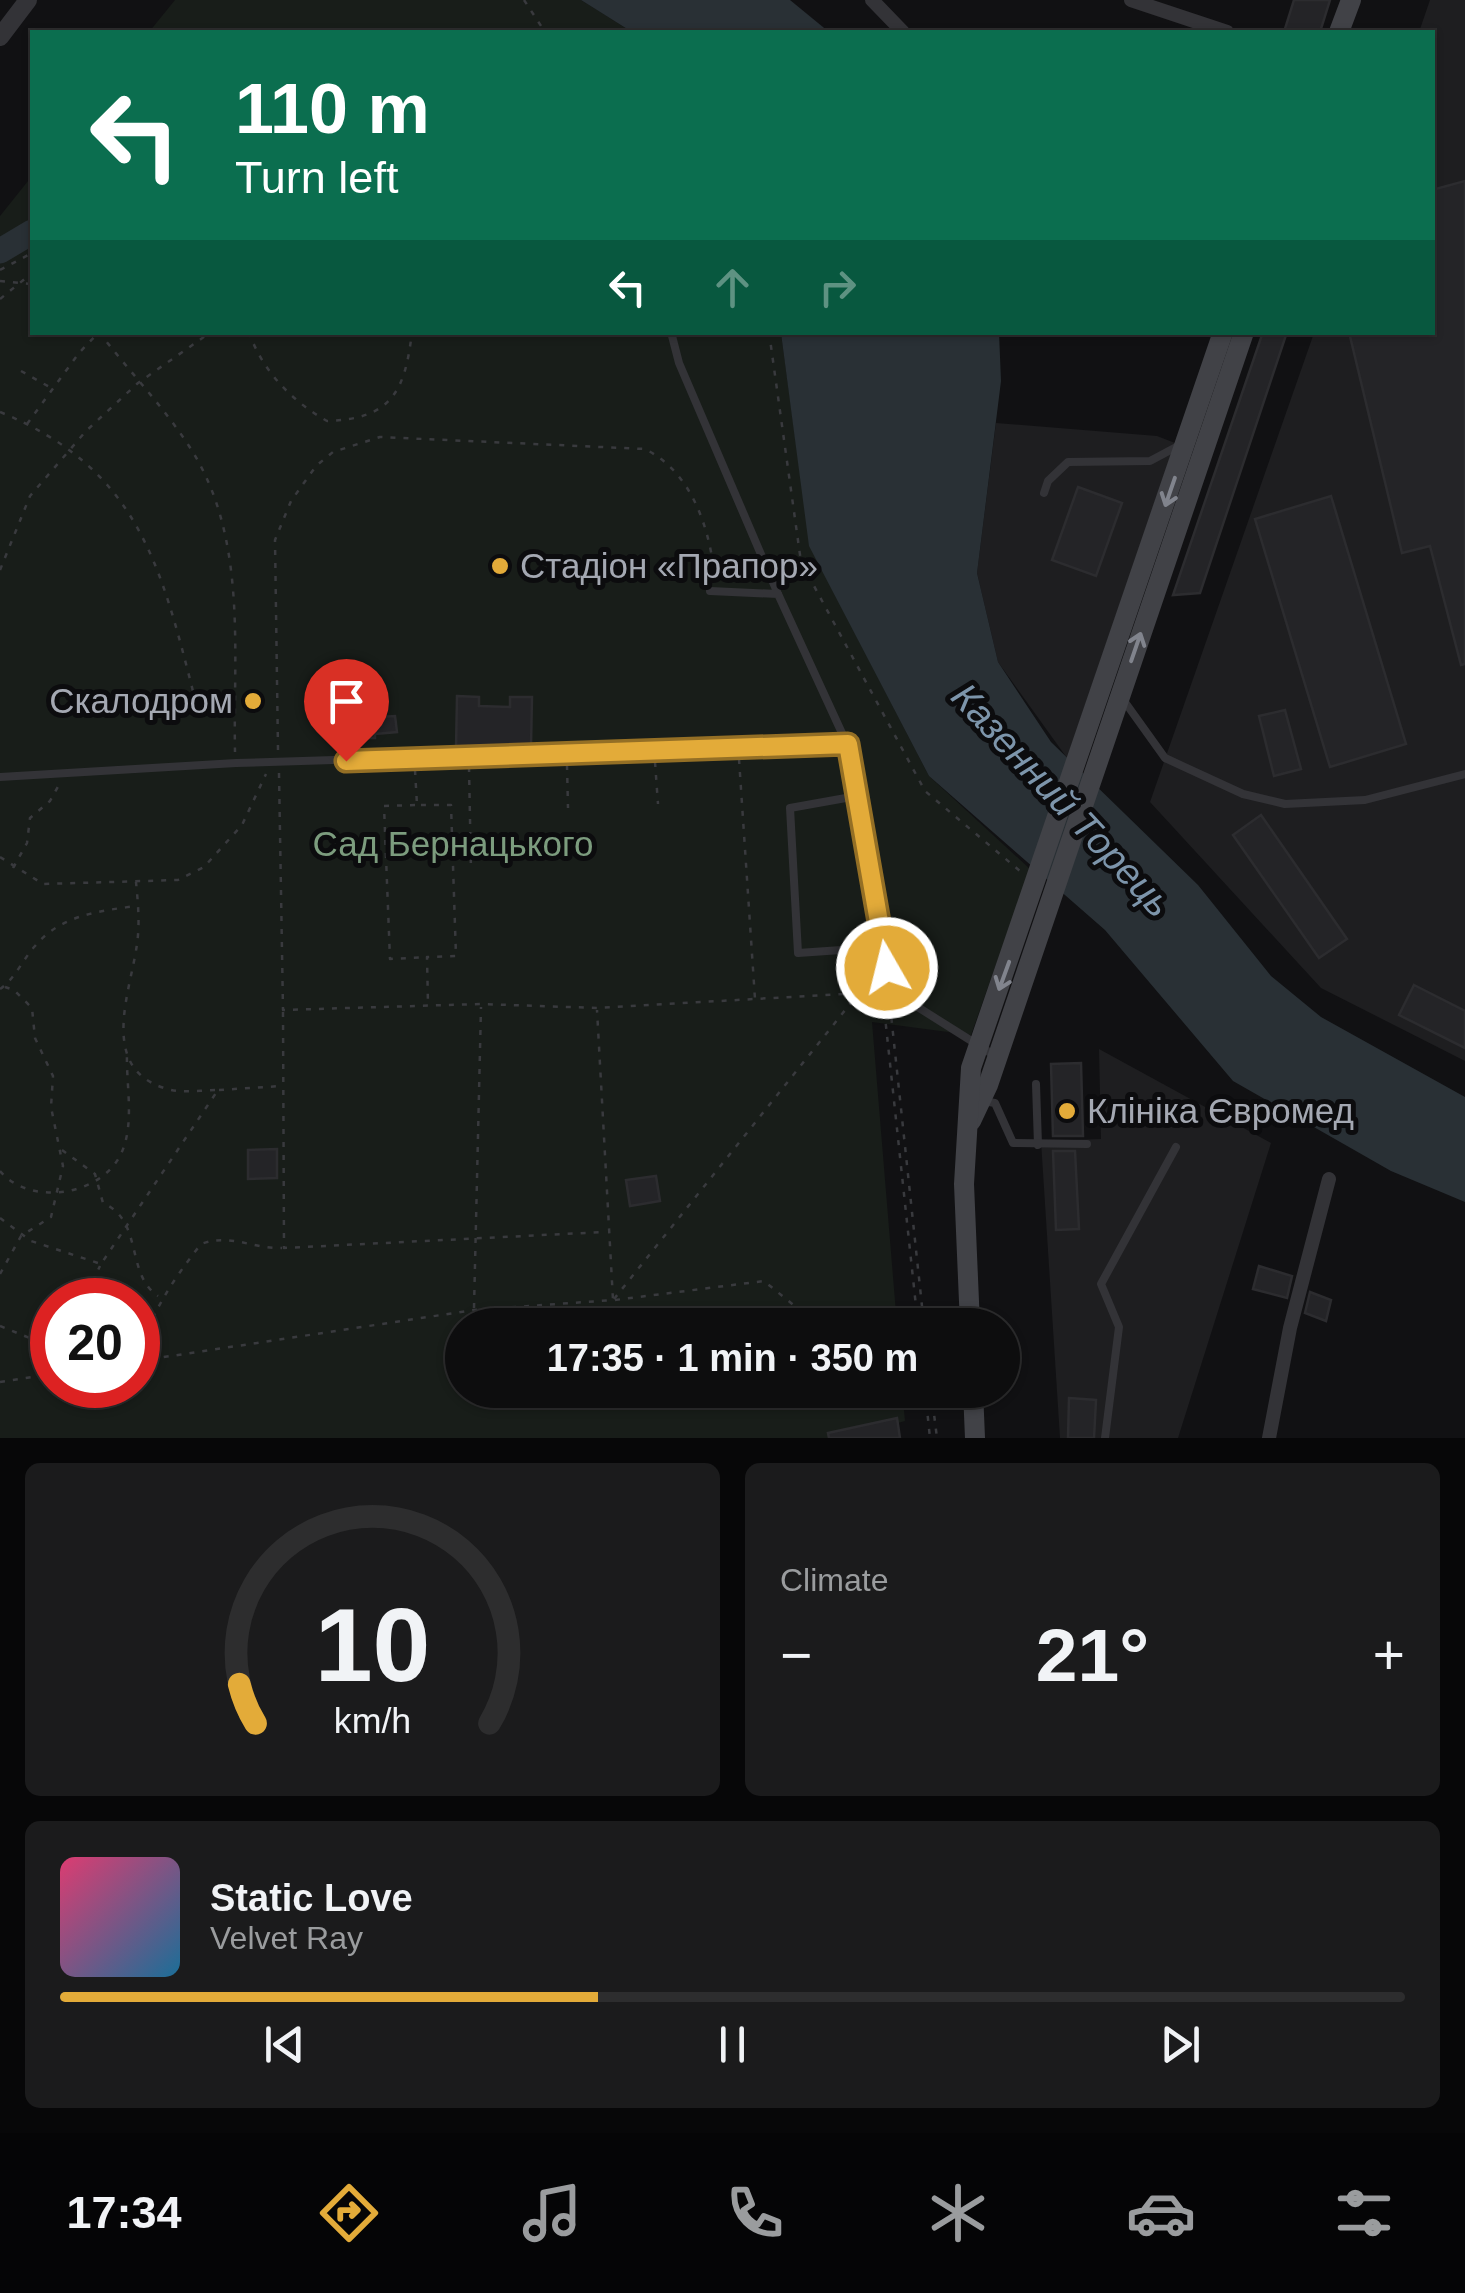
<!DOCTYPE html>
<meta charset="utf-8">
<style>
:root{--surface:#0d0d0e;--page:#1b1b1c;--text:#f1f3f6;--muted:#9a9c9e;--line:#2d2d2e;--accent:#e3ab39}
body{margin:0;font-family:Helvetica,sans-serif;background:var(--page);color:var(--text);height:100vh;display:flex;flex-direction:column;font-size:38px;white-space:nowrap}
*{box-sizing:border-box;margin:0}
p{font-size:32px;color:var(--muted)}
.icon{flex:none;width:55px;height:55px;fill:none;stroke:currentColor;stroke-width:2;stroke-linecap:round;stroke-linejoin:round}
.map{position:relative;height:1438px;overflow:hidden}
.panel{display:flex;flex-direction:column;gap:25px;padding:25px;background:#070708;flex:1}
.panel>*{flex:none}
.banner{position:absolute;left:30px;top:30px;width:1405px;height:305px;border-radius:0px;box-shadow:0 2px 8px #0004,0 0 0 2px var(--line);background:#0b6e4f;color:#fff;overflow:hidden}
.speed{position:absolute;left:30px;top:1278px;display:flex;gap:20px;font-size:50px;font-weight:700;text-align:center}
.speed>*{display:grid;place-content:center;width:130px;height:130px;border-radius:50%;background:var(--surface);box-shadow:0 2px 8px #0004,0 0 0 2px var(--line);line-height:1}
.speed .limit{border:15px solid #d22;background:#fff;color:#111}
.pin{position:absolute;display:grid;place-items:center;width:85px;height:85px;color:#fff;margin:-102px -42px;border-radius:50% 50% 50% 0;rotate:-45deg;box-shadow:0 0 10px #0007}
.pin .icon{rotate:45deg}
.me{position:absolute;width:110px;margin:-55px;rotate:352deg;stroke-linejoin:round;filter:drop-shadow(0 0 8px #0008)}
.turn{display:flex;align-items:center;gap:35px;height:210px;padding:0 40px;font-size:45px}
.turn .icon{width:130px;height:130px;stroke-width:2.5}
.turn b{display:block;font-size:70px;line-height:85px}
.lanes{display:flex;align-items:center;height:95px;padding:0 40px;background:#0003;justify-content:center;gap:50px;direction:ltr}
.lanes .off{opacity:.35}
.big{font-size:75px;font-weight:600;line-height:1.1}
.panel .tile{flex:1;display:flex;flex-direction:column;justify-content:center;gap:15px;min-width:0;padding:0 35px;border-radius:15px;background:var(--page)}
.panel .dial{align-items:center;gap:0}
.dial svg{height:260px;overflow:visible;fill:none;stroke:var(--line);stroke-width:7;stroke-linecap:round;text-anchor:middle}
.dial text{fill:var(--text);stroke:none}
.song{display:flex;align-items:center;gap:30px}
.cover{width:120px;height:120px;border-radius:15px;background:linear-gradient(135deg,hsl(340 70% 55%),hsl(200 70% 35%))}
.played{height:10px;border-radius:5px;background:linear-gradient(90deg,var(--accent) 40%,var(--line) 40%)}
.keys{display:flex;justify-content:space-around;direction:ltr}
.heat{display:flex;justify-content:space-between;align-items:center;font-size:55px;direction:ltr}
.panel .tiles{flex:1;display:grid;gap:25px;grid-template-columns:1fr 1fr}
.tile:last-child{grid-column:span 2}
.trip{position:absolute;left:445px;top:1308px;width:575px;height:100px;border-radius:50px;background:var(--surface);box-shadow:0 2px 8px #0004,0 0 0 2px var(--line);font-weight:600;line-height:100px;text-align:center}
.tabs{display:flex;height:160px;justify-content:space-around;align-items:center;background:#050506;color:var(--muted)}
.tabs .icon{width:70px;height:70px}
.tabs .active{color:var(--accent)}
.tabs b{font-size:45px;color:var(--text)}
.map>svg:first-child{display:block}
.built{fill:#1e1e20}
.green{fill:#181d19;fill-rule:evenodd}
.water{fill:#293035}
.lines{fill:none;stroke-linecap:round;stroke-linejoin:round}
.river{stroke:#293035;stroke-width:25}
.building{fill:#242427;stroke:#2c2c2f;stroke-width:2.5}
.path{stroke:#393a3e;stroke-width:2.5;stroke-dasharray:5 8;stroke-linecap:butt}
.service{stroke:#333337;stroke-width:8}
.minor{stroke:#333337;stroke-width:14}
.tertiary{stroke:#333337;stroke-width:18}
.secondary{stroke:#414247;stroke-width:20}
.oneway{stroke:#81848d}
.route-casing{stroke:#946f25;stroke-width:25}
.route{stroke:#e3ab39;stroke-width:18}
.poi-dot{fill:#e3ab39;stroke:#0c0c0e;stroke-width:4}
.labels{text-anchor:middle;stroke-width:10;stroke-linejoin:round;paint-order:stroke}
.poi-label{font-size:35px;fill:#a4a8b2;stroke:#0c0c0e;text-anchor:start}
.park-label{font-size:35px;fill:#7c9c7e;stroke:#0c0c0e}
.water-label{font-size:38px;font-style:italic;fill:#7d95ab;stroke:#0c0c0e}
</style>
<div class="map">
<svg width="1465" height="1438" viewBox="0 0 1465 1438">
<rect width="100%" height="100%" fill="#111113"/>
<g class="built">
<polygon points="1430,0 1465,0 1465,1061 1321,988 1150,802 1314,333 1432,332 1432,32 1419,32"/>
<polygon points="996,423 1157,436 1175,443 1067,758 998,662 977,573"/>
<polygon points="1099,1049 1271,1143 1178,1438 1060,1438 1041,1141 1101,1139"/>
</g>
<g class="green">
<polygon points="175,0 581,0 632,32 149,32"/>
<path d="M32,176V332L781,333L810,546L929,776L1030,869L971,1035L872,1022L897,1325H462V1390H902L905,1421L845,1438H0V216ZM52,1300H138V1385H52Z"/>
</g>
<g class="water">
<polygon points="581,0 790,0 829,32 632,32"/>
<polygon points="781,333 999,333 1001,381 977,573 998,662 1051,742 1198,885 1271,976 1321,1017 1465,1097 1465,1202 1391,1171 1233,1081 1105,930 929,776 809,546"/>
</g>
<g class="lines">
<polyline class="river" points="0,251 32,232"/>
</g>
<g class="building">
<polygon points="1294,0 1330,0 1320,32 1284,32"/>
<polygon points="1465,181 1465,664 1461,665 1430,546 1402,553 1349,332 1432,332 1432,190"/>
<polygon points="1263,332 1287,332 1200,593 1173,595"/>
<polygon points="1078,487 1122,503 1096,576 1052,560"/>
<polygon points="1331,496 1406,744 1330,767 1255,519"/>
<polygon points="457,696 479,697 479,706 510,707 510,697 532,697 531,746 456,749"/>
<polygon points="1285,710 1301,769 1274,776 1259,716"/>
<polygon points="395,716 397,732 375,734 375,738 344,738 344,719"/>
<polygon points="1261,815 1347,939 1319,958 1233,835"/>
<polygon points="1414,985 1465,1011 1465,1048 1399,1015"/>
<polygon points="1081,1063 1083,1136 1053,1136 1051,1064"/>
<polygon points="277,1149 277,1178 248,1179 248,1150"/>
<polygon points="1053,1151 1075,1151 1079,1229 1056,1230"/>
<polygon points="656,1176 660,1201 630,1206 626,1180"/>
<polygon points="1259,1266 1292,1276 1287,1298 1253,1289"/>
<polygon points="1310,1292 1331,1300 1326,1321 1305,1313"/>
<polygon points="1069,1398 1096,1400 1094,1438 1068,1438"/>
<polygon points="897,1418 900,1438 829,1438 828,1433"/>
</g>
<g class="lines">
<g class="path">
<polyline points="524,0 545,32"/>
<polyline points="0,270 32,253"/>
<polyline points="0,281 32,284"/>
<polyline points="0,299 32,273"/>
<path d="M99,332C128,370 163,406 189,446C248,536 233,650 235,752"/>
<polyline points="160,332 163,338"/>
<path d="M249,332C262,371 293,402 327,421C393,419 405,390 412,332"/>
<polyline points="769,332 801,562 925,791 1020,871"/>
<polyline points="21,371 53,389"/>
<path d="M0,412C139,469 161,566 195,699L233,697"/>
<polyline points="27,424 79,353 98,333"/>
<polyline points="0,570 30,496 86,431 138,383 211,332"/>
<path d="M278,750L275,540L291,501L316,466L333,452L380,437L645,449C693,473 710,530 715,579"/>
<polyline points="739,759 755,999"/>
<polyline points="655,762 658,804"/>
<polyline points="567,765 568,808"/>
<polyline points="469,767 471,871"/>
<polyline points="415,770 417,805 451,805 456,956 427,957 428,1005"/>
<polyline points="279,773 283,1010 481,1004 597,1008 877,992"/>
<polyline points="415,805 384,806 390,959 427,957"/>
<polyline points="0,857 43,884 178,880 204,867 242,825 266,774"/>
<polyline points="13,868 27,843 30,818 50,801 60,783"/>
<path d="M0,989C15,979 23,959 35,946C61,915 99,911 136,906"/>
<polyline points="883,998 918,1325"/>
<polyline points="890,1005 924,1325"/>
<polyline points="283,1012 284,1248 604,1232"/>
<polyline points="219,1090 281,1086"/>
<path d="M62,1150L95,1174L103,1203C144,1221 125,1274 158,1296"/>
<path d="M0,1171C29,1206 100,1197 121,1154C135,1124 126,1086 127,1053"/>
<path d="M0,1218L31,1241L101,1264L218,1090C200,1090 181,1094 164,1088C98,1067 131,990 137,944C140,923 138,903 136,882"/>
<polyline points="0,1274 21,1236 51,1217 63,1166 51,1107 53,1076 35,1038 32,1008 14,990 5,987"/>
<polyline points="614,1299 858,994"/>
<polyline points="75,1300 90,1286 100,1266"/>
<polyline points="615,1300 764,1281 818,1325"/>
<polyline points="474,1308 481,1007"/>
<polyline points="0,1326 52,1347"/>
<polyline points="36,1340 52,1319"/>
<path d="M138,1354C154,1309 172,1281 201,1244C231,1233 252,1249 282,1248"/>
<polyline points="138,1361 474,1310 613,1300 597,1010"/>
<polyline points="0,1382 52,1374"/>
<polyline points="925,1390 930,1438"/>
<polyline points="931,1390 937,1438"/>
</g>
<g class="service">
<polyline points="671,332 679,363 778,594"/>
<polyline points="1044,493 1048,481 1068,462 1150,461 1180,445"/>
<polyline points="710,591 778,594 847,744 889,989 997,1057"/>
<polyline points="1122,698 1165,758 1243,794 1285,804 1365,800 1465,774"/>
<polyline points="0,777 236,763 847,744"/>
<polyline points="857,796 790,808 798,953 885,947"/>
<polyline points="1036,1084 1038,1145"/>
<polyline points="983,1101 995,1103 1013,1143 1087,1144"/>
<polyline points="1105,1438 1119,1327 1101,1284 1176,1147"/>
</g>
<g class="minor">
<polyline points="872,0 903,32"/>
<polyline points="1131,0 1227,32"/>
<polyline points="1269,1438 1290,1328 1329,1179"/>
</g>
<polyline class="tertiary" points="0,37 28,0"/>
<g class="secondary">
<polyline points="1339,32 1351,0"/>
<polyline points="971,1121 988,1085 1244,332"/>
<polyline points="970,1325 964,1184 971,1068 1223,332"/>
<polyline points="973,1390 975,1438"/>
</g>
</g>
<defs><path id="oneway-shaft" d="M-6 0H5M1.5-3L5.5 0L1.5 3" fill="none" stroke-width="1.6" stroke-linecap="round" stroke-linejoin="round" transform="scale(2.5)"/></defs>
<g class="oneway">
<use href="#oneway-shaft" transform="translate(1170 492) rotate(109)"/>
<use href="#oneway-shaft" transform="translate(1136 647) rotate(-71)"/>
<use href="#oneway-shaft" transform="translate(1004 976) rotate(110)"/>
</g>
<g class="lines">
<g class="route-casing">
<polyline id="route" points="346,761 848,744 887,968"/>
</g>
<use href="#route" class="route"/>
</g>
<g class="poi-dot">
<circle cx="500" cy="566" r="10"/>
<circle cx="253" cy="701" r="10"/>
<circle cx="1067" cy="1111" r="10"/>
</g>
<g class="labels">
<g class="poi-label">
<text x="520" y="578">Стадіон «Прапор»</text>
<text x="233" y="713" text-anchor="end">Скалодром</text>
<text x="1087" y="1123">Клініка Євромед</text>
</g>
<g class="park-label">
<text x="453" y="856">Сад Бернацького</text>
</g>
<g class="water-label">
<text transform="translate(1062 800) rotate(47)" y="13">Казенний Торець</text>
</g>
</g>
</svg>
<div class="speed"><div class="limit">20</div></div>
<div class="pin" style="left:346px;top:761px;background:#d93025"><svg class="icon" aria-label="arrive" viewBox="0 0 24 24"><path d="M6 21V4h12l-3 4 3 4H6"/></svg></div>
<svg class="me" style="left:887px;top:968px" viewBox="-20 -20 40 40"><circle r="17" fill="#e3ab39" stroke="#fff" stroke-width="3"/><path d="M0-11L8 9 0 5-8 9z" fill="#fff"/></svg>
<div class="trip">17:35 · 1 min · 350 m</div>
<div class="banner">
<div class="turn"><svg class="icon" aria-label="left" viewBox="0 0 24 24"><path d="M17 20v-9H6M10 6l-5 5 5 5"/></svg><div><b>110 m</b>Turn left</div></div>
<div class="lanes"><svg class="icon" aria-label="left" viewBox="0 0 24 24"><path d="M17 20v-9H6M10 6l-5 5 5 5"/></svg><svg class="icon off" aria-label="ahead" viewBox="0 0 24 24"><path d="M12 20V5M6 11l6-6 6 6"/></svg><svg class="icon off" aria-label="right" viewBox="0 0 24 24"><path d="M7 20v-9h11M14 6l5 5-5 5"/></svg></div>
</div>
</div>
<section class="panel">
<div class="tiles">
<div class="tile dial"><svg viewBox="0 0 100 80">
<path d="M14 69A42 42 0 1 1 86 69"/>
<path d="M14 69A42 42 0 0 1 9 57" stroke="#e3ab39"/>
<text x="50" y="56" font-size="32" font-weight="700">10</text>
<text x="50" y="72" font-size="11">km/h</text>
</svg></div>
<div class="tile"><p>Climate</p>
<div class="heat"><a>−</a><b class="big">21°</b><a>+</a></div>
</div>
<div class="tile">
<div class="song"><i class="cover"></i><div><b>Static Love</b><p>Velvet Ray</p></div></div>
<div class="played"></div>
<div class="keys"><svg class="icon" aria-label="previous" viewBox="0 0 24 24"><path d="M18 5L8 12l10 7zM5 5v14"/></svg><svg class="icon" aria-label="pause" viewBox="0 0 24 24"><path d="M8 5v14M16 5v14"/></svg><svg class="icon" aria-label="next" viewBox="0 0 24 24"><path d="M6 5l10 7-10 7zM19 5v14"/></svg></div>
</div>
</div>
</section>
<nav class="tabs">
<b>17:34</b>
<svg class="icon active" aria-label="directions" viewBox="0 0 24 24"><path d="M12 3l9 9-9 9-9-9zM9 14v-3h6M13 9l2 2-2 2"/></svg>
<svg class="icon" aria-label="music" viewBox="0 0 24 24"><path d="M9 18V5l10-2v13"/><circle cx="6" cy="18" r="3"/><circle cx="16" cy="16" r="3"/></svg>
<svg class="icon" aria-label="phone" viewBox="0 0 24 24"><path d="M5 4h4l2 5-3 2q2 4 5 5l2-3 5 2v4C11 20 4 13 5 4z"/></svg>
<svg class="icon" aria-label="climate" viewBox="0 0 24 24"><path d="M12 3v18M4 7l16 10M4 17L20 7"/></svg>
<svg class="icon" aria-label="car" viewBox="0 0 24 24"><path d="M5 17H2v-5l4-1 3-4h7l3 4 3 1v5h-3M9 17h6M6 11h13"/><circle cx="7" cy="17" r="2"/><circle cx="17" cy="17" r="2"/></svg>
<svg class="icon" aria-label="filters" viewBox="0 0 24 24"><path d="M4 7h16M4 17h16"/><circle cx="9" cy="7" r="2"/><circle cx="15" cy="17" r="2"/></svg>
</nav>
